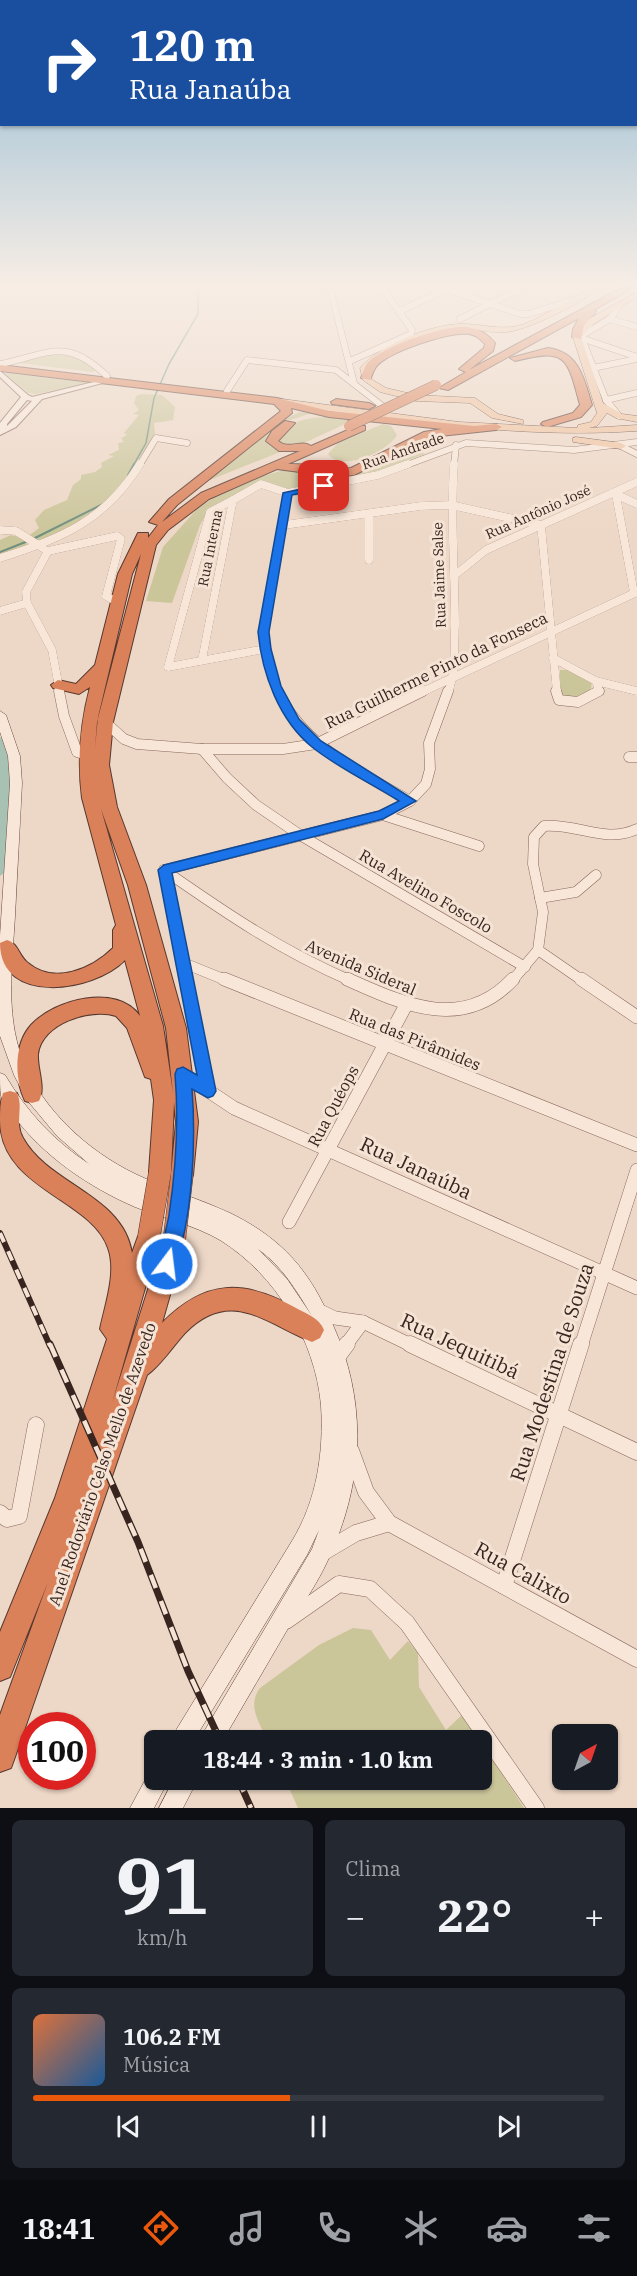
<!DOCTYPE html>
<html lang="pt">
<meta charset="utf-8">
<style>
:root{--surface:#171b24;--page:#242831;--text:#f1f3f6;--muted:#9ea1a6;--line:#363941;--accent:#ea580c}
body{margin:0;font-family:"IBM Plex Serif",serif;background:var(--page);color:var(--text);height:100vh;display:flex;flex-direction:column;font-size:22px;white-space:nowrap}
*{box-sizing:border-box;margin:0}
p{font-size:20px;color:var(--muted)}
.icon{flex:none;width:33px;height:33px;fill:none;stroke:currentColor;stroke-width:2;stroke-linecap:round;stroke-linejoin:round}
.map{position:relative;height:1808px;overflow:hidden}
.details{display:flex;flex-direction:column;gap:12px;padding:12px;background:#0d0f14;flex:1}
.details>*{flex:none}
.hud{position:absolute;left:0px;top:0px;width:638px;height:126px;box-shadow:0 2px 4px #0004;background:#1a4fa0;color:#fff;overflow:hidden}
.needle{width:39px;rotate:40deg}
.fabs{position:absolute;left:552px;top:1724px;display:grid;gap:12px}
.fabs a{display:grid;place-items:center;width:66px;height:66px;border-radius:9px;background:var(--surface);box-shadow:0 2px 4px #0004;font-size:30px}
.speed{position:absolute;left:18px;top:1712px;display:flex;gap:12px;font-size:30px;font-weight:700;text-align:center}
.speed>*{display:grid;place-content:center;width:78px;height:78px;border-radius:50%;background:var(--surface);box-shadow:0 2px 4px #0004;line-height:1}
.speed .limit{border:9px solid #d22;background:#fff;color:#111}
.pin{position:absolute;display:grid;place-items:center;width:51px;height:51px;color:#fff;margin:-26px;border-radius:12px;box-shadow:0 3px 9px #0006}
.me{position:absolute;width:66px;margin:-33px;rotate:15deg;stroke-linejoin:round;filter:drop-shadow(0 0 4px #0008)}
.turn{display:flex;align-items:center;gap:21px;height:126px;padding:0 30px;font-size:27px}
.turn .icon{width:78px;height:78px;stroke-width:2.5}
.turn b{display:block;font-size:42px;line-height:51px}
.big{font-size:45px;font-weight:700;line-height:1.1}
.details .widget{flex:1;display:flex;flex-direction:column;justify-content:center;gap:9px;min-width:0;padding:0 21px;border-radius:9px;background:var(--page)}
.details .dial{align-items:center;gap:0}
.dial b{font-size:78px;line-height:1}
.song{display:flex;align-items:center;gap:18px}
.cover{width:72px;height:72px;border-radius:9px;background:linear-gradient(135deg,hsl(20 70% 55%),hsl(210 70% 35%))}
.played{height:6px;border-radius:3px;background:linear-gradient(90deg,var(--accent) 45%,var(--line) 45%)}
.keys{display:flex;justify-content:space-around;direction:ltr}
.heat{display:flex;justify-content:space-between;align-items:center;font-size:33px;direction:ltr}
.details .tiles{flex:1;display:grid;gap:12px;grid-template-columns:1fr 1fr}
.widget:last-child{grid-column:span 2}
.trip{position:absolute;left:144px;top:1730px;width:348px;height:60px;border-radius:9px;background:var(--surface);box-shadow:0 2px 4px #0004;font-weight:700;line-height:60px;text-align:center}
.tabs{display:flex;height:96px;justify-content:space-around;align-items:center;background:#090b0e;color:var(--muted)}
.tabs .icon{width:42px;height:42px}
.tabs .active{color:var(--accent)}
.tabs b{font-size:27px;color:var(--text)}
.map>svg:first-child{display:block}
.green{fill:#cbc59a}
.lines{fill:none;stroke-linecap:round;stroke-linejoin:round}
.stream-far1{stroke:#6e8f7e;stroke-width:1.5}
.stream{stroke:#6e8f7e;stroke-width:2}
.river{fill:#a7c1b3;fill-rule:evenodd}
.minor-far4-casing{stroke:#88685c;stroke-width:7}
.minor-far3-casing{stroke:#88685c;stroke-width:8}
.minor-far2-casing{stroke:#88685c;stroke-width:11}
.minor-far1-casing{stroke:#88685c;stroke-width:14}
.minor-casing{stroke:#88685c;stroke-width:17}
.tertiary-casing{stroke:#88685c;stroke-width:2}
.secondary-casing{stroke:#6a4a3f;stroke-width:1}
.primary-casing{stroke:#563830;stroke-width:1}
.motorway-casing{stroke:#563830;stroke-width:2}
.minor-far4{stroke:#f8e7d9;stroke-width:6}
.minor-far3{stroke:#f8e7d9;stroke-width:8}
.minor-far2{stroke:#f8e7d9;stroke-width:10}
.minor-far1{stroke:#f8e7d9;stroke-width:13}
.minor{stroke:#f8e7d9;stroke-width:16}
.tertiary{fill:#f8e7d9;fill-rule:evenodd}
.secondary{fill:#f8e7d9;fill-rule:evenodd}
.primary{fill:#efc29f;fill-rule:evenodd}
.motorway{fill:#da8159;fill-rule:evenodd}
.rail-far1-casing{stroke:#39251f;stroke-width:6}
.rail-casing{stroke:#39251f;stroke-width:7}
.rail-far1{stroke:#f5e4d5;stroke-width:4;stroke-dasharray:10;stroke-linecap:butt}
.rail{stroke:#f5e4d5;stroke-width:4.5;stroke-dasharray:14;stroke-linecap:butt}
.motorway-bridge-far1-casing{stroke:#563830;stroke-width:11;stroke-linecap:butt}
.motorway-bridge-casing{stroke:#563830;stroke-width:23;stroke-linecap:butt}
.motorway-bridge-far1{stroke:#da8159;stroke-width:10}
.motorway-bridge{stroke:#da8159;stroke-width:22}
.route{fill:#1a73e8;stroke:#114b97;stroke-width:1.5}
.labels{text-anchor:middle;stroke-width:6;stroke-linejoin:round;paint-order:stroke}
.far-street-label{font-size:14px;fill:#39251f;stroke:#f5e4d5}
.street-label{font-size:16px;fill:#39251f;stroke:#f5e4d5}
.near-street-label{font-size:20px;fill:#39251f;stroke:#f5e4d5}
</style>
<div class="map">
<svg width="637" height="1808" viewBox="0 0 637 1808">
<rect width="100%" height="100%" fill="#edd7c6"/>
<g class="green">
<polygon points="61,351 78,354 96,370 93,372 19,363"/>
<polygon points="5,374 7,373 91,383 36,394 28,393"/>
<polygon points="141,394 162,395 175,407 173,420 154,423 155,435 125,479 96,512 63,532 37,541 30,535 39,528 35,520 44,510 67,500 73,485 81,479 81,475 95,472 102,467 101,463 114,456 108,455 119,450 118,443 124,442 121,438 127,435 124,433 139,415 133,414 139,410 134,403 136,396"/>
<polygon points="300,412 312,413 284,422 268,439 269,445 280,452 205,482 280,421"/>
<path d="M325,417L354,420L304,443L285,446L277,441C288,421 305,418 325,417Z"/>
<path d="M383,424L391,426L397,435C388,451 342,473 328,454L338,443Z"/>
<polygon points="413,447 425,454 372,473 289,491 265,483 207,513 200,525 172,603 146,601 163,547 197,509 212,499 260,477 284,470 296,469 348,475 366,470"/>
<polygon points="11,535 26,539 27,546 0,556 0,540"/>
<polygon points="560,670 571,670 592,681 590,695 574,701 559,698"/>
<path d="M353,1628L371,1630L390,1660L408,1641L418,1653L419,1687L446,1730L463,1714L480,1740H267C259,1722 247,1705 260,1688L319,1645Z"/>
<polygon points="482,1743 524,1808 298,1808 285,1779 482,1779"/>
</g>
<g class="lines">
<polyline class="stream-far1" points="133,466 146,443 154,398 169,364 198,314 198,290 193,286"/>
<g class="stream">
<polyline points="128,475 134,464"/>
<polyline points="35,538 103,504"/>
<polyline points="0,552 28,541"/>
</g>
<polygon class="river" points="0,737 7,742 15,807 8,870 0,876"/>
<g class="minor-far4-casing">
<g id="minor-far4">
<polyline points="326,286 330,288 354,383"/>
<polyline points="436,286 520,314 529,314 573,300"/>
<polyline points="619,306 610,319 581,336 606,400 619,416"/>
<polyline points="400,311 450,287"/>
<polyline points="460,319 526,286"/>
<polyline points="610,319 637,327"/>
<polyline points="578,337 637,357"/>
<polyline points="350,361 411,334 412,330 381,286"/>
<path d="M1,364C51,353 66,337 107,376"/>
<polyline points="593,368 637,359"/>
<polyline points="227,391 247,360 336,370 385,408"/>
<polyline points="606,400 637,393"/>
<polyline points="621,446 637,454"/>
<polyline points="139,466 156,438 187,443"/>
<polyline points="404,466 466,443 574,450 637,442"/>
<polyline points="454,466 456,445"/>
</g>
</g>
<g class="minor-far3-casing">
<g id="minor-far3">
<polyline points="613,493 637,504"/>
<polyline points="616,495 634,593"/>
<polyline points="233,500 210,512 168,667 265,649"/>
<polyline points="369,514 369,560"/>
<polyline points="284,525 421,506 451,505 541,525 557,693"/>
<polyline points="0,530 16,531 43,548"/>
<polyline points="48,551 26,592 27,603 52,650 60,693"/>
<polyline points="48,551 117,536 121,539 106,596 119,603"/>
<path d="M0,558C61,539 106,520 140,464"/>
<polyline points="455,575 486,550 637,482"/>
<polyline points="0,611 27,603"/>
<polyline points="553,658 596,681 637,691"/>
<polyline points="202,660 233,500 261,484 288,493 378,475 408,464"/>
<polyline points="279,693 269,666 264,632 288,493"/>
<polyline points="420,693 637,592"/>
<path d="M448,693C456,671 454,648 455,625C455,571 450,518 454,464"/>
<polyline points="596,693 599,691 596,681"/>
</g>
</g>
<g class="minor-far2-casing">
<g id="minor-far2">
<polyline points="59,691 64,716 77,752 87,755"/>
<path d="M278,691C301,745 362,773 410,801"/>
<polyline points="556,691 559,700 578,702 599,691"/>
<polyline points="105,722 124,739 137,744 202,749 283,749 316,744 423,691"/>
<polyline points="202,749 227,778 256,805 300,835 525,967"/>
<polyline points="629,757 637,757"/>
<polyline points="383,815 479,846"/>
<path d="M164,870C227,914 280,950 351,981"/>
<polyline points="164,870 383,815 410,801 426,784 430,769 429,743 448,691"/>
<polyline points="164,870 186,981"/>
<polyline points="540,898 576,892 596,875"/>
<polyline points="538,950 583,981"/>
<polyline points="181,962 228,981"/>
<path d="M512,981L538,950L543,912L533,864L534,837L544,826C577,823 605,844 637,829"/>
</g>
</g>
<g class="minor-far1-casing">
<g id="minor-far1">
<polyline points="186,979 208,1091"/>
<polyline points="224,979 637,1145"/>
<path d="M347,979C403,1004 463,1033 513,979"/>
<polyline points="581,979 637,1017"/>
<polyline points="183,1074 234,1108 637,1288"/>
<polyline points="289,1222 406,1005"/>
<polyline points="318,1310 335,1318 363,1322 413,1346"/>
<polyline points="345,1346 363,1322"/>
<polyline points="581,1346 637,1170"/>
</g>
</g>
<g class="minor-casing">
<g id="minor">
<polyline points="410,1344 637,1452"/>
<polyline points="338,1356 347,1344"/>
<polyline points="351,1451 366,1492 389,1523 637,1659"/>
<polyline points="0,1513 7,1519 19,1516 36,1425"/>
<polyline points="322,1553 356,1533 389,1523"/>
<polyline points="504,1586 581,1344"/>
<polyline points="286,1621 339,1584 370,1589 407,1623 536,1808"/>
</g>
</g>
<g class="tertiary-casing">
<path id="tertiary" d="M0,371L28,395L32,397L106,379L110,381L42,399L16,427L0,435V423L21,397L0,377ZM27,400L32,401L7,426V424Z"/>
</g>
<g class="secondary-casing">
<g id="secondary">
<path d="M0,711L6,715L20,756L22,783C20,827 17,872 15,916C12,968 4,1021 27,1070C50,1118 96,1157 144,1178C172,1191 202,1200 230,1213C283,1239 310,1271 333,1325C368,1404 364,1482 328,1560C318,1582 303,1604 290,1625C268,1663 245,1702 223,1740H199L312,1549L319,1530L307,1555L194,1740H170L292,1541C317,1500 324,1452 321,1405C315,1340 276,1275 220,1240C194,1225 163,1218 135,1207C89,1187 43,1156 13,1115C9,1109 3,1103 1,1096C0,1089 0,1080 0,1073L5,1075C27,1112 54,1141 89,1164L57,1136L27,1100L14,1075L0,1036V936L10,783L8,756L0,732ZM258,1249C282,1266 297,1291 312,1316L287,1279Z"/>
<polygon points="154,1769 154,1779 169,1779 154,1808 130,1808 150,1771"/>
<polygon points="174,1779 198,1779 183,1808 159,1808"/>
</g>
</g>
<g class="primary-casing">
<g id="primary">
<path d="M593,286H602C583,302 532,329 507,332C492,334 476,328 460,329C434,329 387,350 368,368L371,379L386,388L416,395L475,398L498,414L523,420V424L492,418L470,403L416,401L380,392L363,380L360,368C378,346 430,325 459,324C481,323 503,332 524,324C547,315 571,298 593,286Z"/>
<path d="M637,292V297L595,323L581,337L603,403L622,414L637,416V422L616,418L607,413L597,426L589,428L637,425V431C517,439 401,420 282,405L277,402L282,399L459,422L577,428L578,425L591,422L597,413L573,337L589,319Z"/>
<polygon points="576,437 621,443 626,446 621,449 573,442 573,438"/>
</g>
</g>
<g class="motorway-casing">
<g id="motorway">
<path d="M625,286H636L594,310L596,312L584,325L581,339L572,337L573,329L579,318L448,390L439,388L466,372L459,369L484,348L485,344C480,339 476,335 469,334C450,331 387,352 376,367C373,371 372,376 370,380L361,378C362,374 364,369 366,365C379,347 445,325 467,327C479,329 488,334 495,343L493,351L469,370Z"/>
<path d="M548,348C579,352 584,378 592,405L581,417L547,427L541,424L543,422L573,413L580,405C567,357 567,348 515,361L510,358Z"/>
<path d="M0,365L277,398L329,411L474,426L496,424L502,427L496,430L431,437L354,475L338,477L277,469L209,499L168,530L156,545L113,722L109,765L117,807L146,885L186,1028L198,1122L193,1175L190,1182L182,1185L174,1182L171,1175L176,1122L174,1102L171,1172L168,1179L160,1182L152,1179L149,1172L154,1100L151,1079L145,1077L127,1028L116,1016C90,1008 42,1023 38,1054C37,1069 46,1087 39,1101L32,1103L25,1101C14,1078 14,1044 31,1025C55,999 117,983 140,1016L125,960C94,992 0,1006 0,943L7,940C18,943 19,956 28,963C54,985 92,969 113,948V930L116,925L82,798C77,759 80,725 90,687L79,694L53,688L51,685L58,680L76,684L95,665L118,574L138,533H148V538L158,525L149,522L169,499L281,411L274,404L0,371ZM291,408L329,417L442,429L424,432L351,468C330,470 310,463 288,464L365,430V426H357L311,446C301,439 289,450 278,441L295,423L285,421L272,431L266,441L279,451H300L201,493L162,522L177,505L292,413ZM141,554L97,722L95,748L98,717L132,574ZM101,809L128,885L166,1028L173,1093L163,1026Z"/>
<polygon points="336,399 369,403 375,406 369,409 332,404 331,402"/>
<path d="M10,1091L17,1093C24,1108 14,1123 23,1138C49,1185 123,1195 132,1253L141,1228L149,1225L157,1228L160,1236L112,1403L163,1242L166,1234L174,1231L182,1234L185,1242L162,1323C205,1279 244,1279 296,1308C307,1314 319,1318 324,1330L320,1338L312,1342C265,1323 231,1287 185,1333C173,1346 161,1365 147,1375L15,1757L11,1768L0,1772V1715L48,1582L10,1677L0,1681V1632L55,1498L107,1339L100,1329C105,1305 117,1272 108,1248C92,1199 0,1189 0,1120C0,1111 0,1102 3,1093Z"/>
</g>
</g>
<use href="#minor-far4" class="minor-far4"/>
<use href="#minor-far3" class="minor-far3"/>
<use href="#minor-far2" class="minor-far2"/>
<use href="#minor-far1" class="minor-far1"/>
<use href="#minor" class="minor"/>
<use href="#tertiary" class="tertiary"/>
<use href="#secondary" class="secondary"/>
<use href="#primary" class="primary"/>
<use href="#motorway" class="motorway"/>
<g class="rail-far1-casing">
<polyline id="rail-far1" points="0,1233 50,1346"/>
</g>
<g class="rail-casing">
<g id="rail">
<polyline points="50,1344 138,1542 188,1671 220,1740"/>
<polyline points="238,1779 251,1808"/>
</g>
</g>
<use href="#rail-far1" class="rail-far1"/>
<use href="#rail" class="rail"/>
<g class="motorway-bridge-far1-casing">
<polyline id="motorway-bridge-far1" points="349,426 436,385"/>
</g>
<g class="motorway-bridge-casing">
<g id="motorway-bridge">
<polyline points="149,1236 160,1172"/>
<polyline points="174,1242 182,1175"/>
</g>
</g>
<use href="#motorway-bridge-far1" class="motorway-bridge-far1"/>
<use href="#motorway-bridge" class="motorway-bridge"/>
</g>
<linearGradient id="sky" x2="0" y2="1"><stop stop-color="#8eb9d3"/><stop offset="0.53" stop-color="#f7ede5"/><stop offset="1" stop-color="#f7ede5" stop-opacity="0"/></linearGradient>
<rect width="637" height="539" fill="url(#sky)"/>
<path class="route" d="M324,484L329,486L328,488L292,495L269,632L271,649L281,686L299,719L321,741L416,801L383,819L172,873L216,1091L213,1096L208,1098L192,1089C196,1140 193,1222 173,1270L167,1272L161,1270C157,1260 167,1228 169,1215C176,1168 179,1122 175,1074L177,1069L183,1067L197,1075L158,870L164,865L379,811L399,801C371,783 338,768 312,747C279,720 262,674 258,632L283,493Z"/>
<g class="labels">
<g class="far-street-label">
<text transform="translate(403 451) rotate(-19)" y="5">Rua Andrade</text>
<text transform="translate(538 512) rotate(-24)" y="5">Rua Antônio José</text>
<text transform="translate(210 548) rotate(-79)" y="5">Rua Interna</text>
<text transform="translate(439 575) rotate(-92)" y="5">Rua Jaime Salse</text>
</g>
<g class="street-label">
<text transform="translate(436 670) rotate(-26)" y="6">Rua Guilherme Pinto da Fonseca</text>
<text transform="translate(426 891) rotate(30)" y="6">Rua Avelino Foscolo</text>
<text transform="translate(361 967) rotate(23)" y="6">Avenida Sideral</text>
<text transform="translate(415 1039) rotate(22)" y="6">Rua das Pirâmides</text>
<text transform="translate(333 1106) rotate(-62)" y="6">Rua Quéops</text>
<text transform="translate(102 1464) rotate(-71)" y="6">Anel Rodoviário Celso Mello de Azevedo</text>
</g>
<g class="near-street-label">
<text transform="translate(416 1168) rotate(25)" y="7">Rua Janaúba</text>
<text transform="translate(460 1346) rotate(25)" y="7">Rua Jequitibá</text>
<text transform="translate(552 1372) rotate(-72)" y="7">Rua Modestina de Souza</text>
<text transform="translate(523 1573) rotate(29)" y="7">Rua Calixto</text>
</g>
</g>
</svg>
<div class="fabs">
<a><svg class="needle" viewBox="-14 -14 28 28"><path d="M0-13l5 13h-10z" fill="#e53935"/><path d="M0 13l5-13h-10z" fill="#9ea1a6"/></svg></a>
</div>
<div class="speed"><div class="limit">100</div></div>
<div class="pin" style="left:324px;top:486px;background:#d93025"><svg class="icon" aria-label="arrive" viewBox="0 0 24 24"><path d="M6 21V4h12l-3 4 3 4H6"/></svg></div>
<svg class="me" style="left:167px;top:1264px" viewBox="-20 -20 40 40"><circle r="17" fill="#1a73e8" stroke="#fff" stroke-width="3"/><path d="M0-11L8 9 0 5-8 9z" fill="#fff"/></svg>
<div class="trip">18:44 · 3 min · 1.0 km</div>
<div class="hud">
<div class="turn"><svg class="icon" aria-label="right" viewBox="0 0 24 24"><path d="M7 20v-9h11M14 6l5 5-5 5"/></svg><div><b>120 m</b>Rua Janaúba</div></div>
</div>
</div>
<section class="details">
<div class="tiles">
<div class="widget dial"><b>91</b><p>km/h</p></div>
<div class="widget"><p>Clima</p>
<div class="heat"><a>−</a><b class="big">22°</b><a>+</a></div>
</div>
<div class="widget">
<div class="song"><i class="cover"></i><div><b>106.2 FM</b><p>Música</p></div></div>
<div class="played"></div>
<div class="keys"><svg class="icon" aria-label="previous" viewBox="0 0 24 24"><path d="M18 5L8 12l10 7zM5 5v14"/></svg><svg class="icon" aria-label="pause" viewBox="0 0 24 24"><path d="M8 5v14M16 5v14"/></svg><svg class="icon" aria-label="next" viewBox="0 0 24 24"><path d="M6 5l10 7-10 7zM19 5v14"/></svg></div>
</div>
</div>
</section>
<nav class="tabs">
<b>18:41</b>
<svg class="icon active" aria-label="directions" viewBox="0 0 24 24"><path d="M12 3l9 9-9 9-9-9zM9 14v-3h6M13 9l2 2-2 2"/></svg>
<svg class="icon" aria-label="music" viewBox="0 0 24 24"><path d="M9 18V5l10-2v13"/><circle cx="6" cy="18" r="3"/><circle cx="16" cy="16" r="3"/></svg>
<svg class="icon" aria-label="phone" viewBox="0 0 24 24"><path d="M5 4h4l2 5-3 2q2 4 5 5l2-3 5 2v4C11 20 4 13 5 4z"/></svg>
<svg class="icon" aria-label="climate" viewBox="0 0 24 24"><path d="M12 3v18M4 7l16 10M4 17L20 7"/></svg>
<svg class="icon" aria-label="car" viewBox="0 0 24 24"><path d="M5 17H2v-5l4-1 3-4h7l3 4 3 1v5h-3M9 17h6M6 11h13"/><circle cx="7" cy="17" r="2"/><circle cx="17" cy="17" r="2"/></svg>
<svg class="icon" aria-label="filters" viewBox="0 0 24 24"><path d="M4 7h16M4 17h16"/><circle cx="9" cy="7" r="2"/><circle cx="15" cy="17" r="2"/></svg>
</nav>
